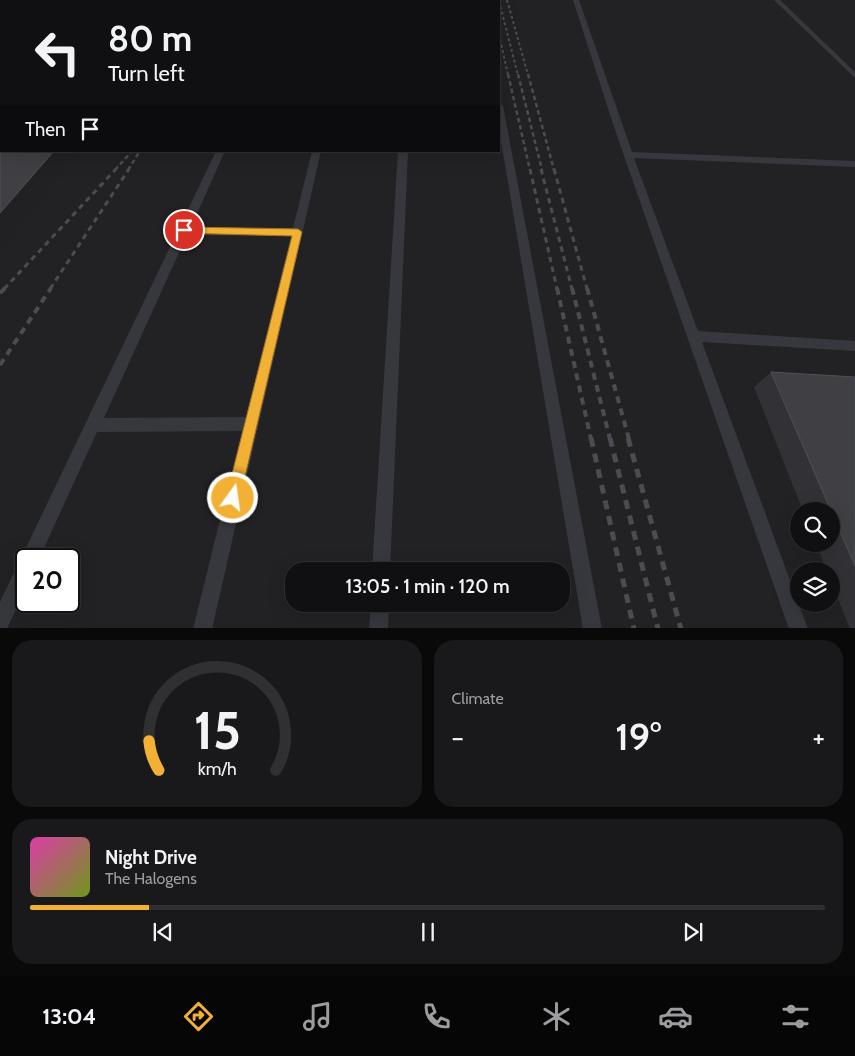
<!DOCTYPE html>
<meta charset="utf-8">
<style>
:root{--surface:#101012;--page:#19191b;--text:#f1f3f6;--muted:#9c9d9f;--line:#303032;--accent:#f2b134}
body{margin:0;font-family:Cabin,sans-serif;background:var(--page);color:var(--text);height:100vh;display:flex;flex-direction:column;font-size:19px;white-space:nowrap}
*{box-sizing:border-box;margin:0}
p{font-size:16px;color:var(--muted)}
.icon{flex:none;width:28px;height:28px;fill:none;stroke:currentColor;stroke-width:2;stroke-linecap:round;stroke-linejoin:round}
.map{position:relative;height:628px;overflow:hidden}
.sheet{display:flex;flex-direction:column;gap:12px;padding:12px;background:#09090a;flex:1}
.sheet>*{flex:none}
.banner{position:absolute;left:0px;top:0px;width:500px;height:152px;box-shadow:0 5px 20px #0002,0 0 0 1px var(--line);background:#101012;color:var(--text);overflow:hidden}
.fabs{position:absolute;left:790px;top:502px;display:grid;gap:10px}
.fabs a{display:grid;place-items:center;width:50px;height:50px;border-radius:50%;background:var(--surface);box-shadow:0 5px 20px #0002,0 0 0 1px var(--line);font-size:25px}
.speed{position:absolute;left:15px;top:548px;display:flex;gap:10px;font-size:25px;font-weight:700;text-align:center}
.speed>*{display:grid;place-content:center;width:65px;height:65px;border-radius:50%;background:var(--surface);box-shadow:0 5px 20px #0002,0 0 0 1px var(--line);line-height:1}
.speed .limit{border:2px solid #111;border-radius:8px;background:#fff;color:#111}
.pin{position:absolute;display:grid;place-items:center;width:42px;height:42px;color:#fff;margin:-21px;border:2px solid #fff;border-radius:50%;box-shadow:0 1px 5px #0007}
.me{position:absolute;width:55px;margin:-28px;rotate:14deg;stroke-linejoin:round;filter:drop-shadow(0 0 4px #0008)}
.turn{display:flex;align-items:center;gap:18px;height:105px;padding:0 25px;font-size:22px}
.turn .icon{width:65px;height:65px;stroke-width:2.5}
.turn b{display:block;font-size:35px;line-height:42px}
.then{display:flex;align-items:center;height:48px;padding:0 25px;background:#0003;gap:10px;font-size:19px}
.big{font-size:38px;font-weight:600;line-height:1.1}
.sheet .widget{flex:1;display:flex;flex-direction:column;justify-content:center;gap:8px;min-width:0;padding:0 18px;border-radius:20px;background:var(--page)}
.sheet .dial{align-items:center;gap:0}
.dial svg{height:130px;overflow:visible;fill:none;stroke:var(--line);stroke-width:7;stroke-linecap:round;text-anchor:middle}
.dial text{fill:var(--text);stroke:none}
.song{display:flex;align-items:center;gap:15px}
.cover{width:60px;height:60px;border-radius:8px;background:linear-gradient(135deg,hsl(320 70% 55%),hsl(80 70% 35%))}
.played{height:5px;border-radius:2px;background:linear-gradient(90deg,var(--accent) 15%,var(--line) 15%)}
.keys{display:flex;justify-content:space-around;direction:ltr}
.heat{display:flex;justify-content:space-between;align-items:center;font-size:28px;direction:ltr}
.sheet .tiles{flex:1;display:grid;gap:12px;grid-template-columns:1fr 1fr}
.widget:last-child{grid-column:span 2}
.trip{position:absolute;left:285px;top:562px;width:285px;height:50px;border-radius:20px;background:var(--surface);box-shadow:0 5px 20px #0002,0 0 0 1px var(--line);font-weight:600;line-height:50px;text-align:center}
.tabs{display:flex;height:80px;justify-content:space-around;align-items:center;background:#060607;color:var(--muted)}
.tabs .icon{width:35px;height:35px}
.tabs .current{color:var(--accent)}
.tabs b{font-size:22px;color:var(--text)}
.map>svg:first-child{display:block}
.built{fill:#222225;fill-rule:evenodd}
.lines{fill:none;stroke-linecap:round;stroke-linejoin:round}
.lane{fill:#37383d;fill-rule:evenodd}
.rail-far4{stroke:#4a4c52;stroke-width:2;stroke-dasharray:3 2.5;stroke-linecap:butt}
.rail-far3{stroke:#4a4c52;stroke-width:2.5;stroke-dasharray:4.5 3;stroke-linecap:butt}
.rail-far2{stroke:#4a4c52;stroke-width:3;stroke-dasharray:5.5 4.5;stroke-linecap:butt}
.rail-far1{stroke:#4a4c52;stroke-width:4;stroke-dasharray:7 5.5;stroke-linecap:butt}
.rail{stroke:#4a4c52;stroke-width:5;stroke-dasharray:9 7;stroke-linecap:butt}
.wall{fill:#323236}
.shaded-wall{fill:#212124}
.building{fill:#3f3f44;stroke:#4f5156}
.route{fill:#f2b134;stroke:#9d7322}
</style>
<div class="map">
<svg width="855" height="629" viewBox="0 0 855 629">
<rect width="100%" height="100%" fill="#161618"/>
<path class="built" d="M0,0H855V628H0ZM1,1H499V151H1ZM799,511H831V544H799ZM26,559H69V601H26ZM294,571H561V604H294ZM799,571H831V604H799Z"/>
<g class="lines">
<g class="lane">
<rect x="352" y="0" width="6" height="1"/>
<rect x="407" y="0" width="6" height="1"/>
<polygon points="476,0 482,0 483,1 477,1"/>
<polygon points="573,0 579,0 632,152 855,161 855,167 634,158 698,331 855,341 855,351 702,342 808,629 789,629 614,127"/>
<polygon points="774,0 780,0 855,72 855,78"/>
<polygon points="499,104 503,106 602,629 583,629 499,129"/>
<path d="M216,151H225L191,227L293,228L312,151H321L212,629H193L242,431L97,432L39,559H26V587L7,629H0V602ZM187,235L291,236L246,417L104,418Z"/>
<polygon points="398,151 408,151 390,571 372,571"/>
<polygon points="371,604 389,604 388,629 369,629"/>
</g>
<g class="rail-far4">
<polyline points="507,0 528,75"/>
<polyline points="499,1 518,75"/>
<polyline points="499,34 508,75"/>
</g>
<g class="rail-far3">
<polyline points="508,74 530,170"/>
<polyline points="518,74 542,170"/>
<polyline points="528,74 554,170"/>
<polyline points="115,170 132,151"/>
<polyline points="128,170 140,151"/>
</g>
<g class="rail-far2">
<polyline points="530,169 557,289"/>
<polyline points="541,169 572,289"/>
<polyline points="554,169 587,289"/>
<polyline points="4,289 116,169"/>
<polyline points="50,289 129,169"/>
</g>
<g class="rail-far1">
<polyline points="557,288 591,439"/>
<polyline points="572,288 610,439"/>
<polyline points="587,288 629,439"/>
<polyline points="0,293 5,288"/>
<polyline points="0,365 51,288"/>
</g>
<g class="rail">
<polyline points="591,438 634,629"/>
<polyline points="610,438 658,629"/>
<polyline points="628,438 681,629"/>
</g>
</g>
<polygon class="wall" points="771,372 855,377 855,629 850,629 831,581 831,571 827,571 816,544 831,544 831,511 803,511 754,387"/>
<g class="shaded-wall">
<polygon points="207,0 223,0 222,1 206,1"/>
<polygon points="54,151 80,151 0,251 0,213"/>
</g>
<g class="building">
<polygon points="0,0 207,0 206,1 1,1 1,151 54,151 0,213"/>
<polygon points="771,372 855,377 855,566"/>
</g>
<polygon class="route" points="184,227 298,229 302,232 240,498 238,504 233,506 228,504 226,498 292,236 180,233 180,228"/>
</svg>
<div class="fabs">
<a><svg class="icon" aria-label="search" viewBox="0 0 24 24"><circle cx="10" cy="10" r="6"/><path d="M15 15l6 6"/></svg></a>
<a><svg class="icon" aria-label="layers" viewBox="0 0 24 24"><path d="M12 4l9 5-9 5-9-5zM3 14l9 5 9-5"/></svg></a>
</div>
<div class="speed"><div class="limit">20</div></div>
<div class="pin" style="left:184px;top:230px;background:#d93025"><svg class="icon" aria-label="arrive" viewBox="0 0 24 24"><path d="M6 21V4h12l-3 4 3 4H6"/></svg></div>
<svg class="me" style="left:233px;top:498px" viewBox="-20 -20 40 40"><circle r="17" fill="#f2b134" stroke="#fff" stroke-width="3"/><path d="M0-11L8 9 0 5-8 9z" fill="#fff"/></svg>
<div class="trip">13:05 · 1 min · 120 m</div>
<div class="banner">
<div class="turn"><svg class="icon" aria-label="left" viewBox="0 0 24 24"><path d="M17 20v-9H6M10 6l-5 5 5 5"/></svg><div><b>80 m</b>Turn left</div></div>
<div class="then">Then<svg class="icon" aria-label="arrive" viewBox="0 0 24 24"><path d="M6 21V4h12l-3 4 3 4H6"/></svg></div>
</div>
</div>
<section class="sheet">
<div class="tiles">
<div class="widget dial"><svg viewBox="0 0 100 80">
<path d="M14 69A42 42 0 1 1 86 69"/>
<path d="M14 69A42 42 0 0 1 8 51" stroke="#f2b134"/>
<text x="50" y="56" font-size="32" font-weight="700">15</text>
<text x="50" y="72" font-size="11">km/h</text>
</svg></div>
<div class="widget"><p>Climate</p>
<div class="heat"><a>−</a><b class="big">19°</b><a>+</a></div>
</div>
<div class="widget">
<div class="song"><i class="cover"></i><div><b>Night Drive</b><p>The Halogens</p></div></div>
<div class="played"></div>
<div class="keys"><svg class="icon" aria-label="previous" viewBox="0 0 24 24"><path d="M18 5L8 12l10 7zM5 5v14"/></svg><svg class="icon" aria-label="pause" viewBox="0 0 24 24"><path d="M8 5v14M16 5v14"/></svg><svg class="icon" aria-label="next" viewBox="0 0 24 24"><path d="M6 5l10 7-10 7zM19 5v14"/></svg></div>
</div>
</div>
</section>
<nav class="tabs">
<b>13:04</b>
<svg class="icon current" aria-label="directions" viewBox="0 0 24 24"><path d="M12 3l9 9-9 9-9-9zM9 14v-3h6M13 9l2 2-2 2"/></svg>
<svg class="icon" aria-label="music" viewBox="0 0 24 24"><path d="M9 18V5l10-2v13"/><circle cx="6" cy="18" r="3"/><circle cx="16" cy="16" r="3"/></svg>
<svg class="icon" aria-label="phone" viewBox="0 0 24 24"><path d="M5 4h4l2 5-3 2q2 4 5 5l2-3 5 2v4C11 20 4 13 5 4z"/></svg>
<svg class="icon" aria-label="climate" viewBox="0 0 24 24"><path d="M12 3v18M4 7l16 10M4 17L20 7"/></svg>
<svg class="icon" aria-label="car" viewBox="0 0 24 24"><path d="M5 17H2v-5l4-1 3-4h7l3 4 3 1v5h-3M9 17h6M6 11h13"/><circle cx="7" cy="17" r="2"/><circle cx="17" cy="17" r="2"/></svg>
<svg class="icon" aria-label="filters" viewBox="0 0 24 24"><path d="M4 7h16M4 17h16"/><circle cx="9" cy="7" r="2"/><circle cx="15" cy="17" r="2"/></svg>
</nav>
